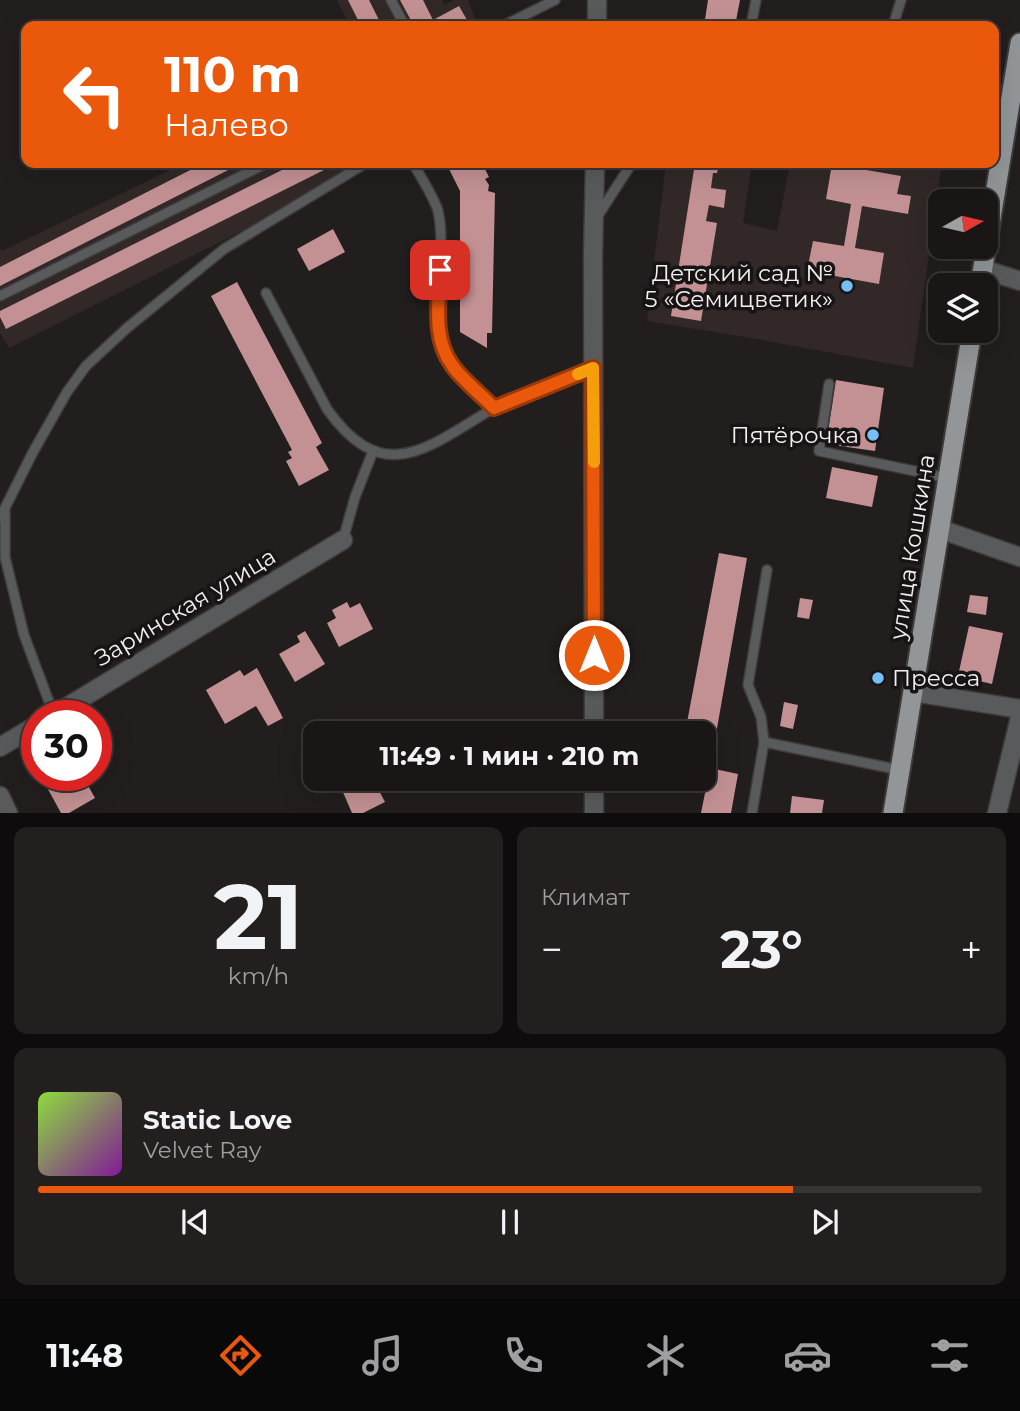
<!DOCTYPE html>
<html lang="ru">
<meta charset="utf-8">
<style>
:root{--surface:#1a1616;--page:#231f1f;--text:#f1f3f6;--muted:#9f9fa1;--line:#383535;--accent:#ea580c}
body{margin:0;font-family:Montserrat,sans-serif;background:var(--page);color:var(--text);height:100vh;display:flex;flex-direction:column;font-size:26px;white-space:nowrap}
*{box-sizing:border-box;margin:0}
p{font-size:23px;color:var(--muted)}
.icon{flex:none;width:38px;height:38px;fill:none;stroke:currentColor;stroke-width:2;stroke-linecap:round;stroke-linejoin:round}
.map{position:relative;height:813px;overflow:hidden}
.panel{display:flex;flex-direction:column;gap:14px;padding:14px;background:#0e0c0c;flex:1}
.panel>*{flex:none}
.hud{position:absolute;left:21px;top:21px;width:978px;height:147px;border-radius:14px;box-shadow:0 7px 28px #0002,0 0 0 2px var(--line);background:#ea580c;color:#fff;overflow:hidden}
.needle{width:46px;rotate:82deg}
.controls{position:absolute;left:928px;top:189px;display:grid;gap:14px}
.controls a{display:grid;place-items:center;width:70px;height:70px;border-radius:14px;background:var(--surface);box-shadow:0 7px 28px #0002,0 0 0 2px var(--line);font-size:35px}
.speed{position:absolute;left:21px;top:700px;display:flex;gap:14px;font-size:35px;font-weight:700;text-align:center}
.speed>*{display:grid;place-content:center;width:91px;height:91px;border-radius:50%;background:var(--surface);box-shadow:0 7px 28px #0002,0 0 0 2px var(--line);line-height:1}
.speed .limit{border:10px solid #d22;background:#fff;color:#111}
.pin{position:absolute;display:grid;place-items:center;width:60px;height:60px;color:#fff;margin:-30px;border-radius:14px;box-shadow:0 4px 10px #0006}
.me{position:absolute;width:77px;margin:-38px;rotate:0deg;stroke-linejoin:round;filter:drop-shadow(0 0 5px #0008)}
.turn{display:flex;align-items:center;gap:24px;height:147px;padding:0 28px;font-size:32px}
.turn .icon{width:91px;height:91px;stroke-width:2.5}
.turn b{display:block;font-size:49px;line-height:60px}
.big{font-size:52px;font-weight:700;line-height:1.1}
.panel .widget{flex:1;display:flex;flex-direction:column;justify-content:center;gap:10px;min-width:0;padding:0 24px;border-radius:14px;background:var(--page)}
.panel .dial{align-items:center;gap:0}
.dial b{font-size:91px;line-height:1}
.song{display:flex;align-items:center;gap:21px}
.cover{width:84px;height:84px;border-radius:10px;background:linear-gradient(135deg,hsl(90 70% 55%),hsl(290 70% 35%))}
.played{height:7px;border-radius:4px;background:linear-gradient(90deg,var(--accent) 80%,var(--line) 80%)}
.keys{display:flex;justify-content:space-around;direction:ltr}
.heat{display:flex;justify-content:space-between;align-items:center;font-size:38px;direction:ltr}
.panel .tiles{flex:1;display:grid;gap:14px;grid-template-columns:1fr 1fr}
.widget:last-child{grid-column:span 2}
.trip{position:absolute;left:303px;top:721px;width:413px;height:70px;border-radius:14px;background:var(--surface);box-shadow:0 7px 28px #0002,0 0 0 2px var(--line);font-weight:700;line-height:70px;text-align:center}
.tab-bar{display:flex;height:112px;justify-content:space-around;align-items:center;background:#0a0909;color:var(--muted)}
.tab-bar .icon{width:49px;height:49px}
.tab-bar .current{color:var(--accent)}
.tab-bar b{font-size:32px;color:var(--text)}
.map>svg:first-child{display:block}
.built{fill:#322828}
.building{fill:#c39194}
.lines{fill:none;stroke-linecap:round;stroke-linejoin:round}
.service-casing{stroke:#3f3b3b;stroke-width:12}
.minor-casing{stroke:#3f3b3b;stroke-width:21}
.primary-casing{stroke:#3f3b3b;stroke-width:23}
.service{stroke:#595a5b;stroke-width:9}
.minor{stroke:#595a5b;stroke-width:18}
.primary{stroke:#939699;stroke-width:19}
.route-casing{stroke:#983908;stroke-width:18}
.route{stroke:#ea580c;stroke-width:12}
.slow{stroke:#f59e0b;stroke-width:12}
.poi-dot{fill:#74c0f6;stroke:#181415;stroke-width:2.5}
.labels{text-anchor:middle;stroke-width:7;stroke-linejoin:round;paint-order:stroke}
.poi-label{font-size:23px;fill:#f2efef;stroke:#181415;text-anchor:end}
.street-label{font-size:23px;fill:#f2efef;stroke:#181415}
</style>
<div class="map">
<svg width="1020" height="813" viewBox="0 0 1020 813">
<rect width="100%" height="100%" fill="#221e1e"/>
<g class="built">
<polygon points="337,0 442,0 445,5 454,0 468,0 478,26 350,26"/>
<polygon points="185,163 372,163 371,166 9,348 0,333 0,249 2,251"/>
<polygon points="666,163 752,163 743,223 777,231 790,163 942,163 913,368 762,340 647,321"/>
</g>
<g class="building">
<polygon points="348,0 369,0 382,26 361,26"/>
<polygon points="400,0 423,0 433,20 459,6 467,20 456,26 414,26"/>
<polygon points="708,0 740,0 735,26 704,26"/>
<polygon points="204,163 242,163 0,286 0,267"/>
<polygon points="296,163 338,163 6,329 0,317 0,311"/>
<polygon points="446,163 482,163 489,177 485,179 489,185 488,191 495,193 492,333 487,333 487,348 460,332 460,191"/>
<polygon points="695,163 719,163 717,173 713,173 711,188 726,190 724,208 709,205 706,221 717,223 701,321 671,316"/>
<polygon points="832,164 901,176 897,194 911,196 908,214 862,206 855,248 884,253 879,284 807,271 813,241 844,246 851,204 826,199"/>
<polygon points="333,229 345,252 309,271 297,249"/>
<polygon points="237,282 322,443 316,447 329,470 299,486 286,461 292,458 288,452 292,450 211,296"/>
<polygon points="836,380 884,388 875,451 826,444"/>
<polygon points="832,467 878,476 872,507 826,498"/>
<polygon points="719,553 747,558 710,768 704,766 704,733 685,733"/>
<polygon points="970,595 988,597 986,615 967,612"/>
<polygon points="800,598 813,600 809,619 797,617"/>
<polygon points="347,602 350,608 360,603 373,629 339,647 327,623 336,618 332,610"/>
<polygon points="969,626 1003,633 992,684 958,676"/>
<polygon points="305,631 325,664 295,682 279,654 300,642 297,636"/>
<polygon points="257,668 283,718 268,726 256,706 225,724 206,690 240,670 244,676"/>
<polygon points="784,702 798,705 793,729 780,726"/>
<polygon points="710,768 738,774 731,813 701,813"/>
<polygon points="52,775 82,775 95,798 69,813 61,813 43,780"/>
<polygon points="365,779 373,779 385,802 363,813 352,813 342,790"/>
<polygon points="792,796 824,800 822,813 790,813"/>
</g>
<g class="lines">
<g class="service-casing">
<g id="service">
<polyline points="391,0 405,26"/>
<polyline points="503,26 555,0"/>
<polyline points="751,26 756,0"/>
<polyline points="893,26 901,0"/>
<path d="M413,163C420,176 434,197 438,211C449,258 423,325 452,366C461,379 482,396 494,408L593,368"/>
<polyline points="597,217 632,163"/>
<path d="M266,293L327,409C384,489 428,447 494,408"/>
<polyline points="0,296 267,163"/>
<polyline points="829,384 819,451 948,478"/>
<polyline points="5,510 5,557 24,635 54,715"/>
<polyline points="0,518 32,454 67,392 86,366 127,328 224,249 361,166 363,163"/>
<polyline points="343,540 355,497 373,451"/>
<polyline points="767,570 748,685 761,717 764,742 900,770"/>
<polyline points="752,813 764,742"/>
</g>
</g>
<g class="minor-casing">
<g id="minor">
<polyline points="597,26 597,0"/>
<polyline points="983,269 1020,281"/>
<polyline points="940,529 1020,557"/>
<polyline points="913,692 1020,709"/>
<polyline points="52,716 343,540"/>
<polyline points="594,733 593,255 595,163"/>
<polyline points="0,747 37,725"/>
<polyline points="594,779 594,813"/>
<polyline points="0,796 8,813"/>
<polyline points="997,813 1020,717"/>
</g>
</g>
<g class="primary-casing">
<g id="primary">
<polyline points="980,285 1020,43"/>
<polyline points="893,813 972,331"/>
</g>
</g>
<use href="#service" class="service"/>
<use href="#minor" class="minor"/>
<use href="#primary" class="primary"/>
</g>
<g class="lines">
<g class="route-casing">
<path id="route" d="M440,270C439,301 432,338 452,365C460,378 483,396 494,408L593,368L594,655"/>
</g>
<use href="#route" class="route"/>
<polyline class="slow" points="578,374 593,368 594,462"/>
</g>
<g class="poi-dot">
<circle cx="847" cy="286" r="7"/>
<circle cx="873" cy="435" r="7"/>
<circle cx="878" cy="678" r="7"/>
</g>
<g class="labels">
<g class="poi-label">
<text x="833" y="281">Детский сад №<tspan x="833" dy="26">5 «Семицветик»</tspan></text>
<text x="859" y="443">Пятёрочка</text>
<text x="892" y="686" text-anchor="start">Пресса</text>
</g>
<g class="street-label">
<text transform="translate(912 547) rotate(-81)" y="8">улица Кошкина</text>
<text transform="translate(185 607) rotate(-31)" y="8">Заринская улица</text>
</g>
</g>
</svg>
<div class="controls">
<a><svg class="needle" viewBox="-14 -14 28 28"><path d="M0-13l5 13h-10z" fill="#e53935"/><path d="M0 13l5-13h-10z" fill="#9f9fa1"/></svg></a>
<a><svg class="icon" aria-label="layers" viewBox="0 0 24 24"><path d="M12 4l9 5-9 5-9-5zM3 14l9 5 9-5"/></svg></a>
</div>
<div class="speed"><div class="limit">30</div></div>
<div class="pin" style="left:440px;top:270px;background:#d93025"><svg class="icon" aria-label="arrive" viewBox="0 0 24 24"><path d="M6 21V4h12l-3 4 3 4H6"/></svg></div>
<svg class="me" style="left:594px;top:655px" viewBox="-20 -20 40 40"><circle r="17" fill="#ea580c" stroke="#fff" stroke-width="3"/><path d="M0-11L8 9 0 5-8 9z" fill="#fff"/></svg>
<div class="trip">11:49 · 1 мин · 210 m</div>
<div class="hud">
<div class="turn"><svg class="icon" aria-label="left" viewBox="0 0 24 24"><path d="M17 20v-9H6M10 6l-5 5 5 5"/></svg><div><b>110 m</b>Налево</div></div>
</div>
</div>
<section class="panel">
<div class="tiles">
<div class="widget dial"><b>21</b><p>km/h</p></div>
<div class="widget"><p>Климат</p>
<div class="heat"><a>−</a><b class="big">23°</b><a>+</a></div>
</div>
<div class="widget">
<div class="song"><i class="cover"></i><div><b>Static Love</b><p>Velvet Ray</p></div></div>
<div class="played"></div>
<div class="keys"><svg class="icon" aria-label="previous" viewBox="0 0 24 24"><path d="M18 5L8 12l10 7zM5 5v14"/></svg><svg class="icon" aria-label="pause" viewBox="0 0 24 24"><path d="M8 5v14M16 5v14"/></svg><svg class="icon" aria-label="next" viewBox="0 0 24 24"><path d="M6 5l10 7-10 7zM19 5v14"/></svg></div>
</div>
</div>
</section>
<nav class="tab-bar">
<b>11:48</b>
<svg class="icon current" aria-label="directions" viewBox="0 0 24 24"><path d="M12 3l9 9-9 9-9-9zM9 14v-3h6M13 9l2 2-2 2"/></svg>
<svg class="icon" aria-label="music" viewBox="0 0 24 24"><path d="M9 18V5l10-2v13"/><circle cx="6" cy="18" r="3"/><circle cx="16" cy="16" r="3"/></svg>
<svg class="icon" aria-label="phone" viewBox="0 0 24 24"><path d="M5 4h4l2 5-3 2q2 4 5 5l2-3 5 2v4C11 20 4 13 5 4z"/></svg>
<svg class="icon" aria-label="climate" viewBox="0 0 24 24"><path d="M12 3v18M4 7l16 10M4 17L20 7"/></svg>
<svg class="icon" aria-label="car" viewBox="0 0 24 24"><path d="M5 17H2v-5l4-1 3-4h7l3 4 3 1v5h-3M9 17h6M6 11h13"/><circle cx="7" cy="17" r="2"/><circle cx="17" cy="17" r="2"/></svg>
<svg class="icon" aria-label="filters" viewBox="0 0 24 24"><path d="M4 7h16M4 17h16"/><circle cx="9" cy="7" r="2"/><circle cx="15" cy="17" r="2"/></svg>
</nav>
